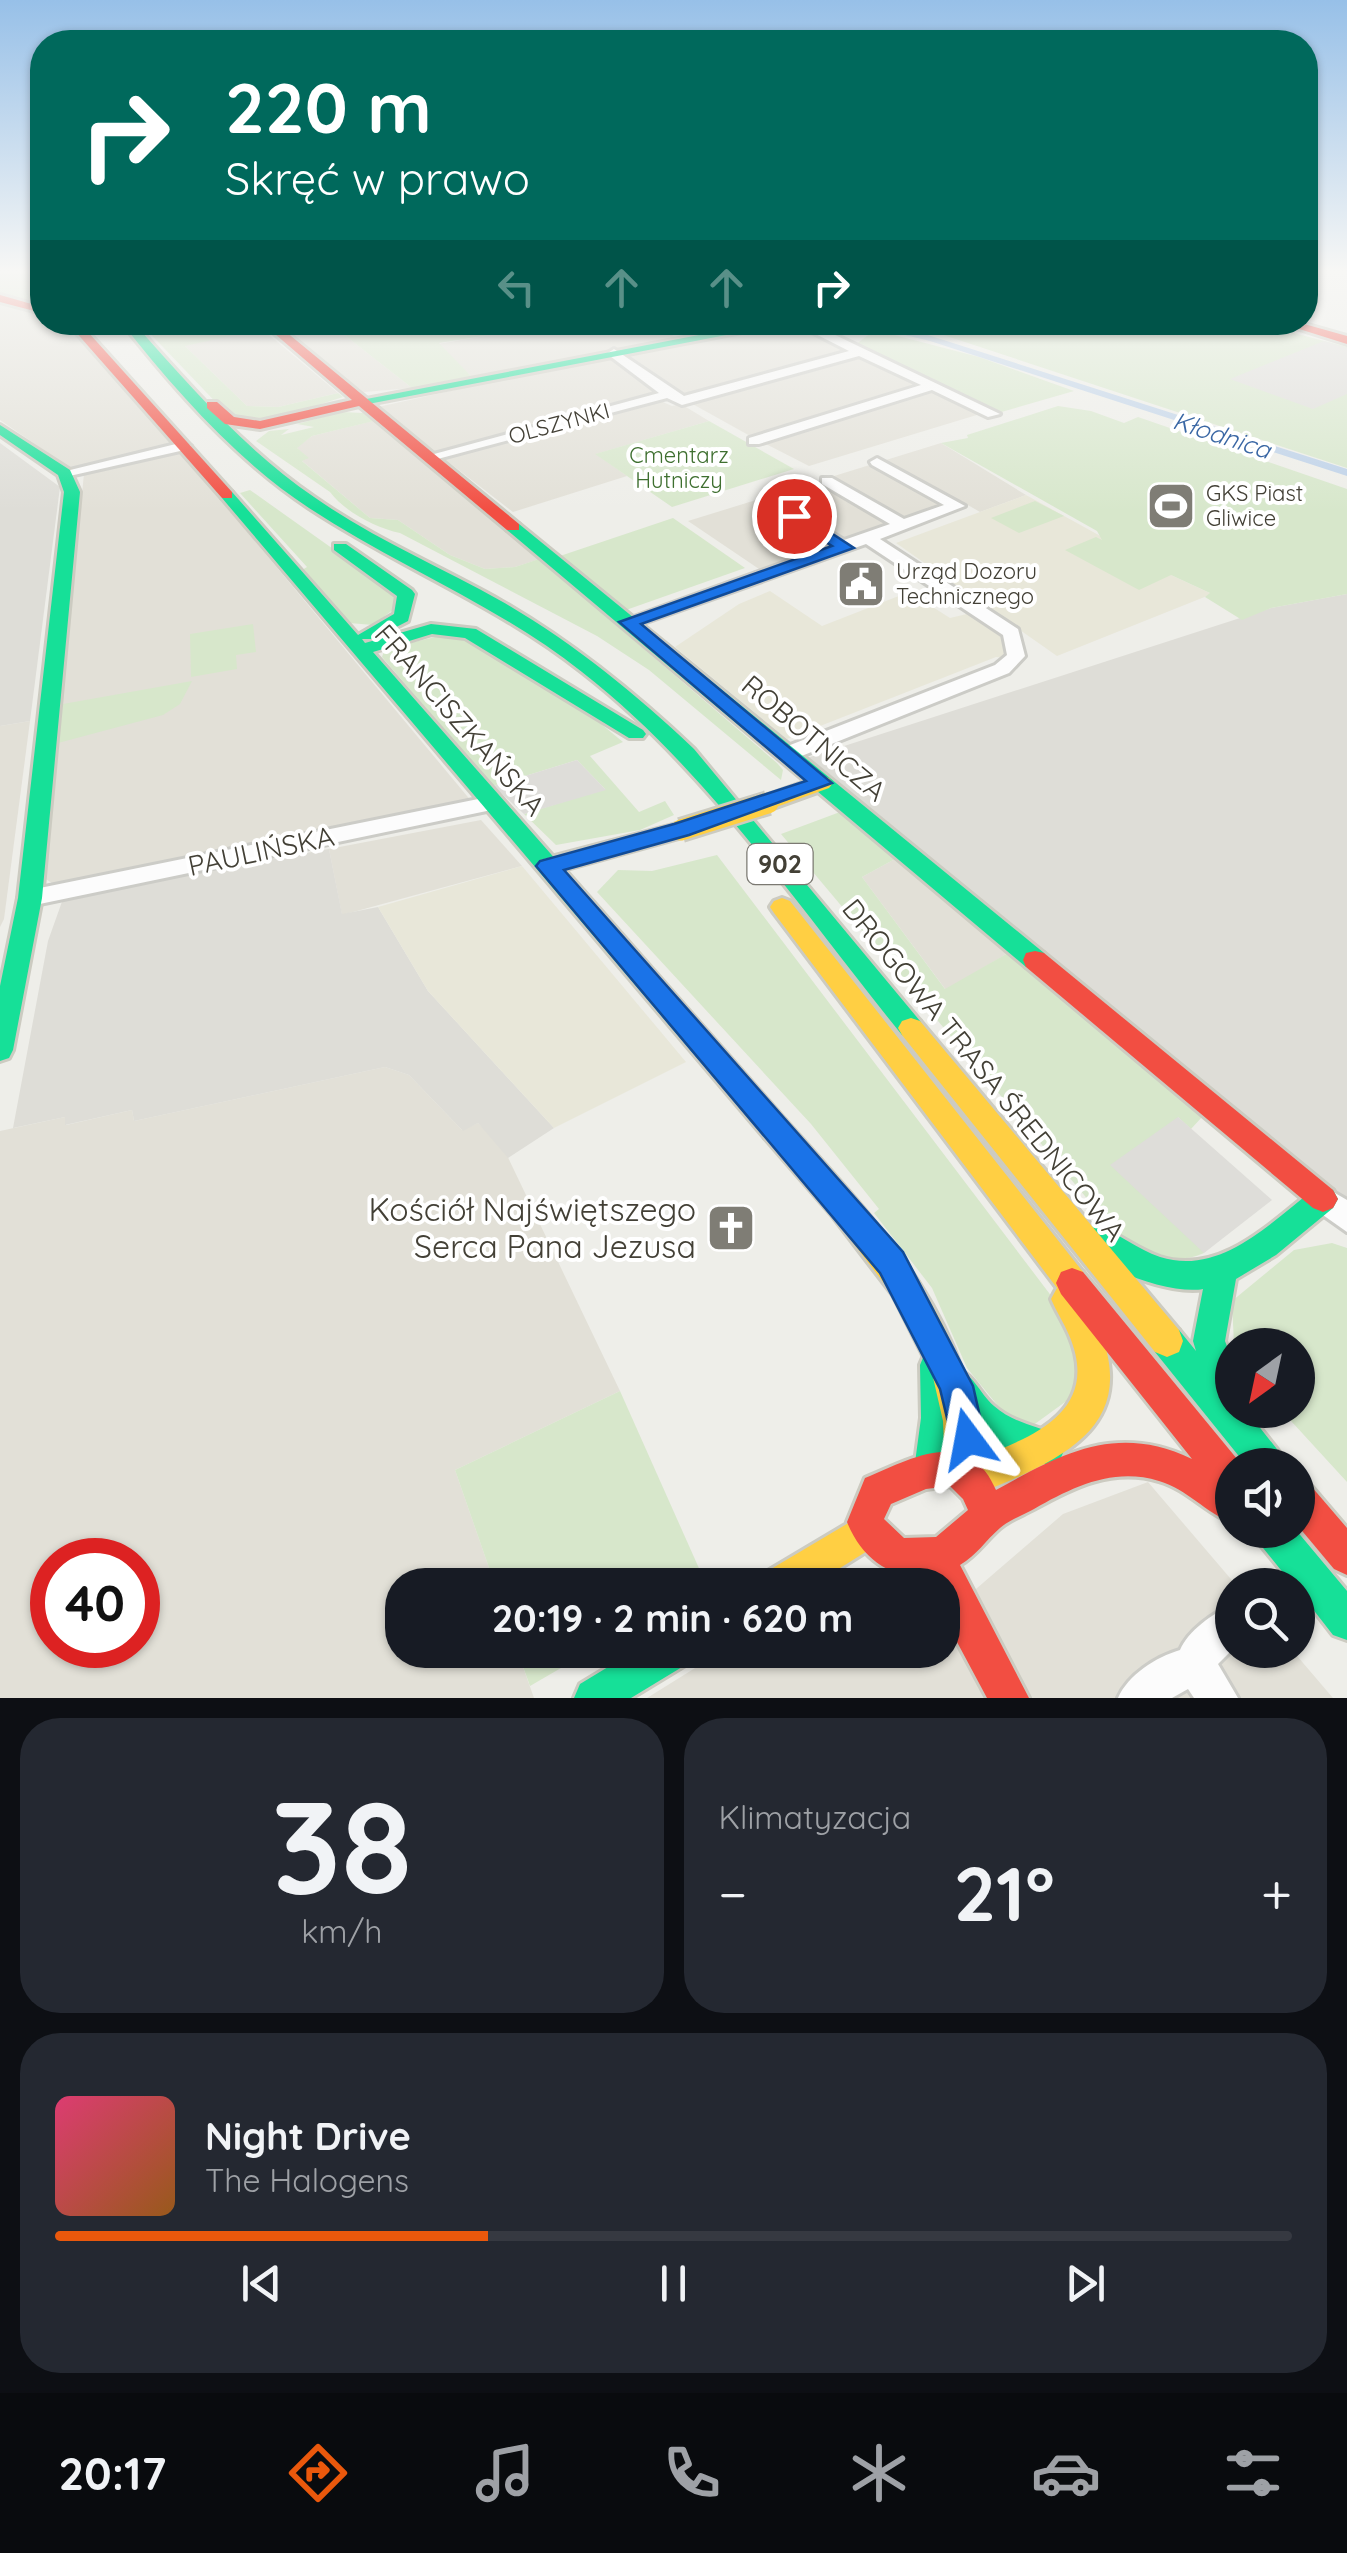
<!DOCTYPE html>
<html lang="pl">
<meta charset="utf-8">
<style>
:root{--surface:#171b24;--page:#242831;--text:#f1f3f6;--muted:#9ea1a6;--line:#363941;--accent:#ea580c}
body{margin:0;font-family:Quicksand,sans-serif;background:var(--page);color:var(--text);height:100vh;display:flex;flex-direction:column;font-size:38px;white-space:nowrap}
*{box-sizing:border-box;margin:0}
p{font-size:32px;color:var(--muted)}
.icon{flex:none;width:55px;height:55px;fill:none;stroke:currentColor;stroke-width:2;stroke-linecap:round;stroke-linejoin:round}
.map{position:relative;height:1698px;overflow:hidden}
.sheet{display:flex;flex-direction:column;gap:20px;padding:20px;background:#0d0f14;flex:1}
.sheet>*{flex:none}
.banner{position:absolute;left:30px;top:30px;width:1288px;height:305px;border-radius:40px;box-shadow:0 2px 8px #0004;background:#00695c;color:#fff;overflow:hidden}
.needle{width:65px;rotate:213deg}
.controls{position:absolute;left:1215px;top:1328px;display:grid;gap:20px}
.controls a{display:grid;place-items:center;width:100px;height:100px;border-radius:50%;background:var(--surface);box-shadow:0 2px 8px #0004;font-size:50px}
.speed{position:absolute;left:30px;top:1538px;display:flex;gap:20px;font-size:50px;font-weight:700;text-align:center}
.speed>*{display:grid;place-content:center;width:130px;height:130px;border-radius:50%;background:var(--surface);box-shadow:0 2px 8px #0004;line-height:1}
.speed .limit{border:15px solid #d22;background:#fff;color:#111}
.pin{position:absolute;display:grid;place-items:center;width:85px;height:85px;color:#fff;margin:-42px;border:5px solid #fff;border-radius:50%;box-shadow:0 2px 10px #0007}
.me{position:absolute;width:110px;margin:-55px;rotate:347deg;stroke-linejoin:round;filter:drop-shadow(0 0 8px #0008)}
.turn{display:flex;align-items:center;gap:35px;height:210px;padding:0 30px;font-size:45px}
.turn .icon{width:130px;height:130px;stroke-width:2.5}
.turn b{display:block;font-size:70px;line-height:85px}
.lanes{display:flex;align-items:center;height:95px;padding:0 30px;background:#0003;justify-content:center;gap:50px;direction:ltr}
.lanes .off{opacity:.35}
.big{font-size:75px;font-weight:700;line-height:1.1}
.sheet .widget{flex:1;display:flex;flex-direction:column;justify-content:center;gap:15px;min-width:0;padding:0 35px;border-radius:40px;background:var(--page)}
.sheet .dial{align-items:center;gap:0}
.dial b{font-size:130px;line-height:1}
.song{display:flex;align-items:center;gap:30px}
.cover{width:120px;height:120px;border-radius:15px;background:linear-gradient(135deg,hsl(340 70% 55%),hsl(30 70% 35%))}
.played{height:10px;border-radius:5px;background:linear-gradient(90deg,var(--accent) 35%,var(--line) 35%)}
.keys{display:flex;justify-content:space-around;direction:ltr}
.heat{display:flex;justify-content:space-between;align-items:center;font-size:55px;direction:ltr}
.sheet .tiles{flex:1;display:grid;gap:20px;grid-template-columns:1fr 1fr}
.widget:last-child{grid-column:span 2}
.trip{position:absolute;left:385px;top:1568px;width:575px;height:100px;border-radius:40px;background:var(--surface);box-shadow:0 2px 8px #0004;font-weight:700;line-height:100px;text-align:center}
.dock{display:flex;height:160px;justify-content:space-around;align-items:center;background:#090b0e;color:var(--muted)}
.dock .icon{width:70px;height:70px}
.dock .active{color:var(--accent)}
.dock b{font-size:45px;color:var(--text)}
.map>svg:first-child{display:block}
.residential{fill:#e2e0d7;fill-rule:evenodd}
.industrial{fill:#deddd7}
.education{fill:#e8e7d9}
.green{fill:#d7e7cb}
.parking{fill:#deddd9}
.water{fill:#bdd1e8}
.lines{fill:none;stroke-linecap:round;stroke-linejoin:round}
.street-casing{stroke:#ccccc7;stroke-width:6}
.fast-casing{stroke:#cccbc1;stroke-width:6}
.slow-casing{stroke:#cccbc1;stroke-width:6}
.jam-casing{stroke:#cccbc1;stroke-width:6}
.street{fill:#fcfcfc;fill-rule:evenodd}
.fast{fill:#16e098;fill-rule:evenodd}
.slow{fill:#ffcf43;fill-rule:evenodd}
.jam{fill:#f24e42;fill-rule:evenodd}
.slow-bridge-casing{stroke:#cccbc1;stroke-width:26;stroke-linecap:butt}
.slow-bridge{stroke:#ffcf43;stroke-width:21}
.route{fill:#1a73e8;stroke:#114b97;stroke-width:2.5}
.labels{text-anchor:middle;stroke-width:8;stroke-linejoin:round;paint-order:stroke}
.far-street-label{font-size:22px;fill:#434036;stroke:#fff}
.far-park-label{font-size:22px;fill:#3e6f2f;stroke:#fff}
.far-poi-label{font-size:22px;fill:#434036;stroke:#fff;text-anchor:start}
.far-water-label{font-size:25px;font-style:italic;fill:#3a67a4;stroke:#fff}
.shield{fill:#fff;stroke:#7b7972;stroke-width:2.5}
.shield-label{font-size:25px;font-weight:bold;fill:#434036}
.street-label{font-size:28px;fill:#434036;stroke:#fff}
.near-poi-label{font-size:32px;fill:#434036;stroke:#fff;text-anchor:end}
</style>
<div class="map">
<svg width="1347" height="1698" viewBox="0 0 1347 1698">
<rect width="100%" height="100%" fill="#eeeee9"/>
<g class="residential">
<polygon points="0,300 42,312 42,322 65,323 175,442 70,468 0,420"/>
<polygon points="566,322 654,323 678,339 472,377 438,344"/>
<polygon points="273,323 329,323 412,388 364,392"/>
<polygon points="790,325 849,353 685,397 623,356"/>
<polygon points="262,329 338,393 278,407 247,406 184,345"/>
<polygon points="857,355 924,384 752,437 689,402"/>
<polygon points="604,357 614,358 661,393 438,453 378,407"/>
<polygon points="929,390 980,414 809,466 764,443"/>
<polygon points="656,399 672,406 681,404 709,421 596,454 627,476 513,512 442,457"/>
<polygon points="377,420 543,558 515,567 485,569 450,555 398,520 370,518 301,460 297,447 312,436"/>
<polygon points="941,443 1026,495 980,512 961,501 762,571 688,521"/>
<polygon points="179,450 472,802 56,886 46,879 84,473"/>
<polygon points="30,721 4,919 0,927 0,726"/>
<polygon points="481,820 522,866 342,915 329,849"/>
<polygon points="895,859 1008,953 946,990 862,877"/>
<path d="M385,1067L409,1075L462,1130L478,1123L503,1147L620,1391L455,1470L495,1585H402V1650H517L534,1698H0V1131L65,1117L66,1125L132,1110L134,1121ZM52,1560H138V1645H52Z"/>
<polygon points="1148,1482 1236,1585 1232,1585 1232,1650 1292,1650 1333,1698 1031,1698 969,1595 1063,1514"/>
<polygon points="943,1617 988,1698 647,1698 724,1650 942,1650"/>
</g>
<g class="industrial">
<polygon points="0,443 60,487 30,721 0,726"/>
<polygon points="1347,594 1347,1200 804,759 1271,608"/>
<polygon points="329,849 342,914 378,907 428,991 554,1128 508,1158 478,1123 463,1131 409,1075 385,1067 134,1121 132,1110 65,1125 65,1117 13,1128 48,941 64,896"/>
</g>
<g class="education">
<polygon points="1026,495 1173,576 1212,594 1057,656 896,543"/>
<polygon points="770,591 822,626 909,592 950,618 971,613 1002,635 1007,650 1004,658 996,657 787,739 675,647 739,604"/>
<polygon points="522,866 686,1062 554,1128 428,991 378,907"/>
</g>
<g class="green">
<polygon points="0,273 42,273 42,307 0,295"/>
<polygon points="1252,322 1347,347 1347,468 907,323"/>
<polygon points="140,323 165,323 175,333 255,323 262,329 185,346 247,406 278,407 338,393 343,397 265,422 228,415"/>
<polygon points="329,323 566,323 439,343 472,377 412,388"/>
<polygon points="875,330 979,357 1074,391 998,413 855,345"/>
<polygon points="1058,406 1091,411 1124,423 1138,417 1347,489 1347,594 1271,608 1242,620 1205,597 1210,593 1171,575 1139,590 1065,550 1096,537 1102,540 1097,531 941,443 968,438 967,435"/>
<path d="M342,412L363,413L374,421L312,436L297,448L309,458L302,461L370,518L398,520L450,555L485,569L515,567L539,559L777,763L783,770L781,780L649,670L597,636L400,533C376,528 345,512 330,492L256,441L269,431L289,429L281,435L314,427L297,424Z"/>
<polygon points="709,421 794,469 672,507 595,454"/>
<polygon points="250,490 398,595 402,603 373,625 349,623 302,570 307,567 240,493"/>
<polygon points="1035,501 1064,516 1019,533 991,518"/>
<polygon points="673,518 745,568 626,610 560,556"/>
<polygon points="253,624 256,652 236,655 237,669 191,677 190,634"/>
<polygon points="456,632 595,719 623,742 590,756 639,812 665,801 674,815 640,830 556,845 524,814 605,789 577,760 493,786 382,657 385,649"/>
<polygon points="192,681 180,704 163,715 58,743 63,704"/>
<path d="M840,812L895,859L862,877L945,989L1008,953L1202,1117L1191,1129L1178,1117L1204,1253C1172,1268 1144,1250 1116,1233L781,834Z"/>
<polygon points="717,855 1071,1322 1083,1389 1021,1434 967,1368 932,1288 874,1213 879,1209 811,1124 597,892 618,870 652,871"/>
<polygon points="1332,1243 1347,1248 1347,1482 1281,1410 1298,1410 1298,1345 1234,1345 1232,1301 1294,1250"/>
<polygon points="620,1391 706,1584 495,1585 455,1470"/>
<polygon points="517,1650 592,1650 530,1686"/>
</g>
<g class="parking">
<polygon points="1324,341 1347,348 1347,394 1313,409 1230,379"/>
<polygon points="577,760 606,790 524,814 493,786"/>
<polygon points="1178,1117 1272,1200 1204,1253 1110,1165"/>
</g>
<polygon class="water" points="855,323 909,329 1347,469 1347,476 930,341"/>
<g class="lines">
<g class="street-casing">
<g id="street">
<polygon points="792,322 808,322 1000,414 988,417 932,390 759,444 749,444 749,438 921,385 859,356 682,405 667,398 430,461 423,457 659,393 610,356 608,353 614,349 684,396 849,351"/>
<polygon points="184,442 191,446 189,449 65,477 58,473"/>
<polygon points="877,458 965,506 880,539 1018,629 1025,656 1009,673 794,759 780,759 777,754 780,749 995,665 1007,655 1003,635 866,544 635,626 623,626 620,622 830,546 762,503 762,497 772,497 844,540 890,524 822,484 822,478 832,478 904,519 944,505 872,465 870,462"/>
<polygon points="493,796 501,798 504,803 501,808 30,906 22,904 18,898 22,892 30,890"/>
<polygon points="1323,1186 1347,1200 1347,1232 1313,1208 1308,1199 1313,1190"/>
<path d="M1232,1605V1650L1218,1664L1238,1698H1194L1188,1689L1172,1698H1118C1128,1675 1156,1657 1180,1650C1188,1631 1213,1613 1232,1605Z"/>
</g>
</g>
<g class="fast-casing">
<g id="fast">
<path d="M121,322H133C189,385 244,449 314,497C372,538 439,566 501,601C572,642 635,693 694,749L920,1021L924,1028L920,1035L911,1038L902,1035C803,913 706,768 582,672C498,605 398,567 309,508C236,460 175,390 121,322Z"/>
<polygon points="767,322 794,322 363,405 356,401"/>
<polygon points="0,425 70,470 80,492 42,898 13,1050 9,1058 0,1061 0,986 18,898 64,492 58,475 0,435"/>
<polygon points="222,492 232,492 358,635 394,614 397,596 334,550 334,544 346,544 412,590 415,594 408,621 373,639 362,639 365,643 431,624 476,629 643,730 646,734 643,738 629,738 465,638 432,634 373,652 785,1120 789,1129 785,1138 775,1141 765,1138 222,498"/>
<polygon points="507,524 519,524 1044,953 1047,960 1044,967 1026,967 507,530"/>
<path d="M1323,1186L1333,1190L1338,1199L1333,1208L1276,1255L1236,1279L1225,1341L1232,1360V1410H1246L1280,1453L1286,1465H1246L1155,1352L1151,1341L1155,1330L1167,1325L1179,1330L1196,1351L1193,1341L1203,1289C1172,1295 1094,1269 1081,1239L1085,1229L1096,1225C1118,1233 1137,1249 1160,1257C1220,1276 1269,1224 1313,1190Z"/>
<path d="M937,1348L949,1353L954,1369C973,1372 979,1393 994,1406C1013,1423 1037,1426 1060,1436L1065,1448L1060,1460L1048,1465C1012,1456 978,1444 955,1414L950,1470L944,1482L932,1488L920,1482L914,1470L921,1418L920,1365L925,1353Z"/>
<polygon points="1254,1530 1296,1530 1347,1591 1347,1640 1333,1635 1298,1590 1298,1585 1293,1585 1259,1543"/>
<polygon points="636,1650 692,1650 687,1664 631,1698 574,1698 580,1684"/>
</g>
</g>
<g class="slow-casing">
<g id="slow">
<polygon points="822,776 829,778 833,783 829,788 768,810 757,803 760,798"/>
<polygon points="681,823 692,830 689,835 548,874 537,866 540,860"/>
<path d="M782,898L790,901L1083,1272L1088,1283L1082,1294C1154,1418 1077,1455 972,1496L951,1484L945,1472L943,1421L932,1373L893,1295L831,1214L765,1138L761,1129L765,1120L775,1117L785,1120C874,1219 971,1318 980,1457C1036,1436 1101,1409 1069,1335C1064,1323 1056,1311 1051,1299L1057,1288L774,913L770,907L774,901Z"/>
<polygon points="911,1018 920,1021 1179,1330 1183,1341 1179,1352 1167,1357 1155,1352 902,1035 898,1028 902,1021"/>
<polygon points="867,1512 880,1517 885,1530 880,1543 813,1585 760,1585 766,1572"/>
</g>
</g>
<g class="jam-casing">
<g id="jam">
<polygon points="0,295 42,307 42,313 0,302"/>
<polygon points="67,322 79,322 232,492 232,498 222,498"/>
<polygon points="261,322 274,322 519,524 519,530 507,530 359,406 260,429 225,424 207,408 207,402 217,402 234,417 260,421 352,400"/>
<polygon points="1277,322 1297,322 1347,336 1347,344"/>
<polygon points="1035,951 1044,953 1333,1190 1338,1199 1333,1208 1323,1212 1313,1208 1026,967 1023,960 1026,953"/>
<path d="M1072,1268L1083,1272L1242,1465H1232V1523C1206,1513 1187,1489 1159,1481C1113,1467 1073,1487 1034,1509C1023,1515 1009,1520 1000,1528C985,1541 977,1555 960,1565L1029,1698H987L942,1614V1585H931L927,1577C889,1579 861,1557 847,1522L865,1478C913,1458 968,1425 996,1490C1063,1453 1117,1423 1192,1459L1061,1294L1056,1283L1061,1272ZM950,1486L963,1499L968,1510L936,1537L904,1538L884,1519L891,1504L926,1489Z"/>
<polygon points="1298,1481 1311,1486 1347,1528 1347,1575 1334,1569 1298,1526"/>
</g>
</g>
<use href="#street" class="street"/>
<use href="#fast" class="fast"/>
<use href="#slow" class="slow"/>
<use href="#jam" class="jam"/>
<g class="slow-bridge-casing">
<polyline id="slow-bridge" points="681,830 768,803"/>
</g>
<use href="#slow-bridge" class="slow-bridge"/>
</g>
<linearGradient id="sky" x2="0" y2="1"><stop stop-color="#97c0e8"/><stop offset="0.53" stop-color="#f7f7f5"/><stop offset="1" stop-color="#f7f7f5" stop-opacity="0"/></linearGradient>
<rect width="1347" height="511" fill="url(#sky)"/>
<polygon class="route" points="788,512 799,512 854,548 641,624 832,783 689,835 564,870 903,1252 973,1386 985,1439 980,1451 968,1456 955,1451 940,1389 880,1273 536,866 540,861 674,824 806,781 619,622 832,546 788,519"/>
<defs>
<g id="stadium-square" transform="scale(2.5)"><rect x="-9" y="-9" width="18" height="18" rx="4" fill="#7f7d75" stroke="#fff"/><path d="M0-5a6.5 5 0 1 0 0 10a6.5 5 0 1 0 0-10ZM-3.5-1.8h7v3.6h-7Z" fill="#fff"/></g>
<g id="civic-square" transform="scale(2.5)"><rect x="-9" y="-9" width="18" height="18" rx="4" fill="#7f7d75" stroke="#fff"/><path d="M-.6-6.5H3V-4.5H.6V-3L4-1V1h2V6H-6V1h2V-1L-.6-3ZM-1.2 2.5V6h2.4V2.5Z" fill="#fff"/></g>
<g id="church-square" transform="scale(2.5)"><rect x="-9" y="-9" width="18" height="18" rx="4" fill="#7f7d75" stroke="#fff"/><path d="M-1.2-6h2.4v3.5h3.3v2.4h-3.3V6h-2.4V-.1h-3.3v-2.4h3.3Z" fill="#fff"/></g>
</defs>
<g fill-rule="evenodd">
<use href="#stadium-square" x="1171" y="506"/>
<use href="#civic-square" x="861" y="584"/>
<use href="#church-square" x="731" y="1228"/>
</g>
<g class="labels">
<g class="far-street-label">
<text transform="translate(559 423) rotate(-15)" y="8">OLSZYNKI</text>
</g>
<g class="far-park-label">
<text x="679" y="463">Cmentarz<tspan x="679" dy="25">Hutniczy</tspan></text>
</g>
<g class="far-poi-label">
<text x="1206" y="501">GKS Piast<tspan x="1206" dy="25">Gliwice</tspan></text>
<text x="896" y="579">Urząd Dozoru<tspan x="896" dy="25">Technicznego</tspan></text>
</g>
<g class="far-water-label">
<text transform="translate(1222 435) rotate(18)" y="9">Kłodnica</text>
</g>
<rect class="shield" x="747.5" y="844" width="65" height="40" rx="8"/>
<g class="shield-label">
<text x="780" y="873">902</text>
</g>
<g class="street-label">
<text transform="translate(460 720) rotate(49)" y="10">FRANCISZKAŃSKA</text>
<text transform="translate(814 738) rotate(40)" y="10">ROBOTNICZA</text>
<text transform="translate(261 851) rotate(-12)" y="10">PAULIŃSKA</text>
<text transform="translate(984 1070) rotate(51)" y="10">DROGOWA TRASA ŚREDNICOWA</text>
</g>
<g class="near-poi-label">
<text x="696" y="1221">Kościół Najświętszego<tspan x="696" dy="37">Serca Pana Jezusa</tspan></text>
</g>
</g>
</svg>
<div class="controls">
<a><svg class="needle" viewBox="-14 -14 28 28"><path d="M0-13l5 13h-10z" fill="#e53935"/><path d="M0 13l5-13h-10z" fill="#9ea1a6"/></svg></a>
<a><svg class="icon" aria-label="sound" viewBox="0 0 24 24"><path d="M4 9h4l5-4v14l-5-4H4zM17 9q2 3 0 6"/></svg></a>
<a><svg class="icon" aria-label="search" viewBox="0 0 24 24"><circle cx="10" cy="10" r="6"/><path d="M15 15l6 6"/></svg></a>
</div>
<div class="speed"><div class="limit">40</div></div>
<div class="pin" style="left:794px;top:516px;background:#d93025"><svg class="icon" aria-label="arrive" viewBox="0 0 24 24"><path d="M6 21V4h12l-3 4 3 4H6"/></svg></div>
<svg class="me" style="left:968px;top:1439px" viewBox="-20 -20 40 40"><path d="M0-17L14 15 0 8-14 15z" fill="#1a73e8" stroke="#fff" stroke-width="4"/></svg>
<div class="trip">20:19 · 2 min · 620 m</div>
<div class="banner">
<div class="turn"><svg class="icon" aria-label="right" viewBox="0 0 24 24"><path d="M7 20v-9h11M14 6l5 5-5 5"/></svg><div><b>220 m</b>Skręć w prawo</div></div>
<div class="lanes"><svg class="icon off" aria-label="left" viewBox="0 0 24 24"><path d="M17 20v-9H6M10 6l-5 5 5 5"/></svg><svg class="icon off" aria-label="ahead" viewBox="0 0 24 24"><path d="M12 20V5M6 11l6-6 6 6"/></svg><svg class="icon off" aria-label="ahead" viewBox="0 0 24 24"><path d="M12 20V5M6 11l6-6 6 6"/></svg><svg class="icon" aria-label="right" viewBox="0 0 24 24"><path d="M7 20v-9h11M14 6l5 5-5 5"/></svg></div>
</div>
</div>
<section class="sheet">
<div class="tiles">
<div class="widget dial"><b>38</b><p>km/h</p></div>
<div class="widget"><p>Klimatyzacja</p>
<div class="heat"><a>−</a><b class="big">21°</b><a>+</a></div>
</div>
<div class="widget">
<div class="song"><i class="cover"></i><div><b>Night Drive</b><p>The Halogens</p></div></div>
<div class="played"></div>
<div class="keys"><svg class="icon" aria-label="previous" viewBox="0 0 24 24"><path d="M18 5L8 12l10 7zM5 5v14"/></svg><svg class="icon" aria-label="pause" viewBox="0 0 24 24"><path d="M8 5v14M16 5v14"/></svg><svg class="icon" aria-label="next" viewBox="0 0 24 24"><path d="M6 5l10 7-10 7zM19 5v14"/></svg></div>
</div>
</div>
</section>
<nav class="dock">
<b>20:17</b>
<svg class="icon active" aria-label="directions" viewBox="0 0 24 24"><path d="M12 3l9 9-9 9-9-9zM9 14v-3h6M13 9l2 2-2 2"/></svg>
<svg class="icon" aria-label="music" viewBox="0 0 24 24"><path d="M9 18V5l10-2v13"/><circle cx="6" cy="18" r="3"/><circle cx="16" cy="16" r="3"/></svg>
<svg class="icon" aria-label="phone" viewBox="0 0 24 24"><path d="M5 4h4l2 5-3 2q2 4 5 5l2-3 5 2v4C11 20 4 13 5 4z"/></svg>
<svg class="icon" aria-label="climate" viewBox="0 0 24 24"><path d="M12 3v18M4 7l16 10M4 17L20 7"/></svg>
<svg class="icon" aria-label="car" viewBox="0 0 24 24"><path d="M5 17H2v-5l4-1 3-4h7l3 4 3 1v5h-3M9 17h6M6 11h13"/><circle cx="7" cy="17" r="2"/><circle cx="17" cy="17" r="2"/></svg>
<svg class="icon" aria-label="filters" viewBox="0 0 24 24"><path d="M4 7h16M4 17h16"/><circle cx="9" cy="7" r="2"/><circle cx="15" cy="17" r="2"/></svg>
</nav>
